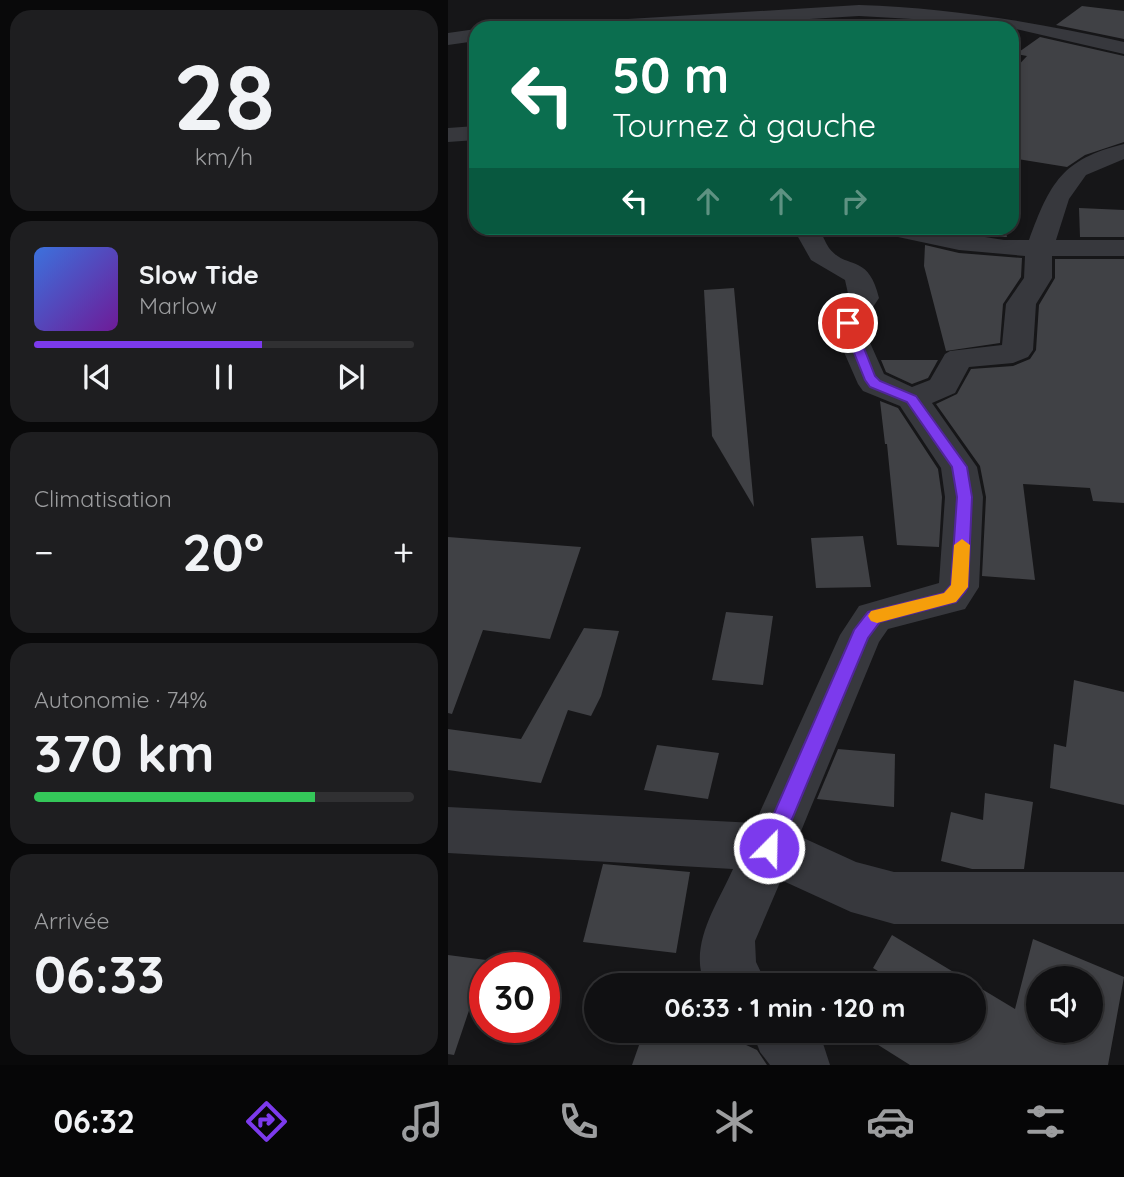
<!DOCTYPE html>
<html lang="fr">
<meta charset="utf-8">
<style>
:root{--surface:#101012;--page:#1e1e20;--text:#f1f3f6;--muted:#9c9d9f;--line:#303032;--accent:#7c3aed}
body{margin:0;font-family:Quicksand,sans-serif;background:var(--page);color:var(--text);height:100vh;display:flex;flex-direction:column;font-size:26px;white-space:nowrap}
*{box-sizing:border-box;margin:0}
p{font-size:23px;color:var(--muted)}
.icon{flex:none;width:38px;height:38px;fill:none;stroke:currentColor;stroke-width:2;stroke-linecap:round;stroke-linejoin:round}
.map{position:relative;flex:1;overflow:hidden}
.sheet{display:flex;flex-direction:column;gap:10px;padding:10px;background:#09090a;width:448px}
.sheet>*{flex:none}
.banner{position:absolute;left:21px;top:21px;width:550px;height:214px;border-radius:21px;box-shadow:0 4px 10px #0003,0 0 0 2px var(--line);background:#0b6e4f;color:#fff;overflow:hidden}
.controls{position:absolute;left:578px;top:966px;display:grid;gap:14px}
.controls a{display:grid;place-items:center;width:77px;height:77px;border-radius:50%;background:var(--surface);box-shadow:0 4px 10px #0003,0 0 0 2px var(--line);font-size:35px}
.speed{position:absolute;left:21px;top:952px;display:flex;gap:14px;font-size:35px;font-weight:700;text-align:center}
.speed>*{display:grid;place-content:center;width:91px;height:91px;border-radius:50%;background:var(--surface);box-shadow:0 4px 10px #0003,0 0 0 2px var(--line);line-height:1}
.speed .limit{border:10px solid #d22;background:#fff;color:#111}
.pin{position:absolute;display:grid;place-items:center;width:60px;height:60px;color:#fff;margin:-30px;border:4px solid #fff;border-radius:50%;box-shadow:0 2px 7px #0007}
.me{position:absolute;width:77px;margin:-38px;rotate:23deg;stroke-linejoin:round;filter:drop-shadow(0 0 5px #0008)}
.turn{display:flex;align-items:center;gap:24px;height:147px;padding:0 28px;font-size:32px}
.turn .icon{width:91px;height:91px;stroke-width:2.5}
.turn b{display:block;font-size:49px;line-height:60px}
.lanes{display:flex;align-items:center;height:66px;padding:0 28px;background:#0003;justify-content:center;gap:35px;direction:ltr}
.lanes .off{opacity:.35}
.big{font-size:52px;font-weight:700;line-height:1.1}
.sheet .card{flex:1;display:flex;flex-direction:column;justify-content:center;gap:10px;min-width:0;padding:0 24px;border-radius:21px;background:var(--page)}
.sheet .dial{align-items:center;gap:0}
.dial b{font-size:91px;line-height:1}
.song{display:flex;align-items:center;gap:21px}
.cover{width:84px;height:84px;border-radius:10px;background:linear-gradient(135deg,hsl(220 70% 55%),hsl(280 70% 35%))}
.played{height:7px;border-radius:4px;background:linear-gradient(90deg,var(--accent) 60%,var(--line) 60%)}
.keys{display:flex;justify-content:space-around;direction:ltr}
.heat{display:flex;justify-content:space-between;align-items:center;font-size:38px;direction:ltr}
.charge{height:10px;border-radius:5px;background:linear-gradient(90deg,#34c759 74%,var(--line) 0)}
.trip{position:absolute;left:136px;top:973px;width:402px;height:70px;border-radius:35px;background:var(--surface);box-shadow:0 4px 10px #0003,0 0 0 2px var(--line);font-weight:700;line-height:70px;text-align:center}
.tabs{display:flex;height:112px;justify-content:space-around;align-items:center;background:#060607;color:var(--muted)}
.tabs .icon{width:49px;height:49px}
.tabs .current{color:var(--accent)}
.tabs b{font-size:32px;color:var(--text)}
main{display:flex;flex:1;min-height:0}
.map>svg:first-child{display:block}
.building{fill:#404145;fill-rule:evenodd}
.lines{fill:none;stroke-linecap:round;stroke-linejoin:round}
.minor{fill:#37383d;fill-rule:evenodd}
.route{fill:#7c3aed;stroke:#51269a;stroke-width:2}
.slow{fill:#f59e0b}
</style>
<main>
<section class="sheet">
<div class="card dial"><b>28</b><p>km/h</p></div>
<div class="card">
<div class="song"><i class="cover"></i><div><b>Slow Tide</b><p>Marlow</p></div></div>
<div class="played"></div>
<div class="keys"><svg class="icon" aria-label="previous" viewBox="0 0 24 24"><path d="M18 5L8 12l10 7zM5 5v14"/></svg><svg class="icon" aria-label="pause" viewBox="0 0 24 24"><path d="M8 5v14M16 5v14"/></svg><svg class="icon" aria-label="next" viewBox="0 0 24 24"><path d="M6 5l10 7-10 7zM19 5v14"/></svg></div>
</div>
<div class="card"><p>Climatisation</p>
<div class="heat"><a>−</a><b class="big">20°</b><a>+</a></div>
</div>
<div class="card"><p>Autonomie · 74%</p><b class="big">370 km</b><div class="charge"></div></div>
<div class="card"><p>Arrivée</p><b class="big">06:33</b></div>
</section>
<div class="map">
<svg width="676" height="1065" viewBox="0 0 676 1065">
<rect width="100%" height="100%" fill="#161618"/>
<g class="building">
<polygon points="634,6 676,11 676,39 608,25"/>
<polygon points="592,37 676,56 676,142 637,155 619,167 564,158 573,143 564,106 564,72 579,56 568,54"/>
<polygon points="631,208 676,210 676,237 632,237"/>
<polygon points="494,228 557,228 559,237 556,237"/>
<polygon points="477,245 511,253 574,258 573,277 555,304 552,343 498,351 476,266"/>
<polygon points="607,259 676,259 676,503 645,501 642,488 575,484 587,580 534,576 538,497 532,466 488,404 509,394 523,369 565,366 582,359 588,350 591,305 607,278"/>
<polygon points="286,288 306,507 264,436 256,290"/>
<polygon points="433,360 490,360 480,378 464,384 438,372"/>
<polygon points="432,401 450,408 490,469 494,497 491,547 449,545 439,444 437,444"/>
<polygon points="415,536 423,587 368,588 363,538"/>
<polygon points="0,537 133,547 102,639 35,630 4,714 0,713"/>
<polygon points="278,612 325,616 315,685 264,680"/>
<polygon points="136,628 171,631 153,696 143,716 120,710 93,783 0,770 0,729 73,739"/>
<polygon points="626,680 676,692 676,805 602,788 606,744 618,747"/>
<polygon points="209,745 271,753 260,799 196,790"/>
<polygon points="390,749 447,754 446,807 369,799"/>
<polygon points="537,793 585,802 576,869 524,869 493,861 503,812 535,820"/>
<polygon points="155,864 242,872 228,953 135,942"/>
<path d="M444,935L567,1009L585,939L676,977L660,1065H462L408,1031H527V985H453L425,968ZM590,978H642V1031H590Z"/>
<polygon points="0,955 38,960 6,1055 0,1054"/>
<polygon points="196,1031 268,1031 309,1050 319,1065 184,1065"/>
</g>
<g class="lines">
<g class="minor">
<path d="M411,5C501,8 588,22 676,42V54L564,28L500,21L411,16L329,21L327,28H309L311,22L208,28H105L114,23Z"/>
<polygon points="28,29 28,41 0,45 0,33"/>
<polygon points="28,126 28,140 0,142 0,128"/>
<path d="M676,144V159L638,175L621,199L608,240H676V256H604V278L588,304L585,350L580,357L565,363L521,367L507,393L484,403L529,467L535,497L531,587L517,609L440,629L431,642L351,836L408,862L446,872H676V924H446L403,912L333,880L307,941L308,962L319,985H257C240,945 269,905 285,869L0,853V807L307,823L392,635L411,606L491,583L497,497L493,468L452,406L415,391L410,384L385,327V322L401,298L397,280L363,260L345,228H371C374,234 377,242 381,248C399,271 420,252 431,298L415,322V327L436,374L464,387L482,380L497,354L502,351L554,345L558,304L576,278L577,256L511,250L436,234L432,228H480L556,240H581C602,183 614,159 676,144Z"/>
<polygon points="304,1031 371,1031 382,1065 322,1065 312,1052"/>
</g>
</g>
<polygon class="route" points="400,319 406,323 427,376 432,381 468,396 519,467 524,497 520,587 517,592 508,602 432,622 420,638 329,855 321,858 314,855 311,848 406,630 420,612 496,593 503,585 509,497 504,467 459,402 422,387 417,380 394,323"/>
<polygon class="slow" points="514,539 522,545 520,587 508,602 429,623 423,621 420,616 423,611 496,593 503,585 506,545"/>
</svg>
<div class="controls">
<a><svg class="icon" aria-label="sound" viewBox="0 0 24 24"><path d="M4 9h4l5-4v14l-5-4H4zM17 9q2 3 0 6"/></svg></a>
</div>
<div class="speed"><div class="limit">30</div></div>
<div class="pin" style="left:400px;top:323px;background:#d93025"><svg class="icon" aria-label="arrive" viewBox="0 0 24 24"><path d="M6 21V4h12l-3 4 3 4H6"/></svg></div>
<svg class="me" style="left:321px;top:848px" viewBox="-20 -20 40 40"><circle r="17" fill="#7c3aed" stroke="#fff" stroke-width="3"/><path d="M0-11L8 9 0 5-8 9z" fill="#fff"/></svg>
<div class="trip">06:33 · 1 min · 120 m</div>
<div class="banner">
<div class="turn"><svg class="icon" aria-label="left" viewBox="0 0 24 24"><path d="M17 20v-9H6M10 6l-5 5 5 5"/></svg><div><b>50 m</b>Tournez à gauche</div></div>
<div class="lanes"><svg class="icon" aria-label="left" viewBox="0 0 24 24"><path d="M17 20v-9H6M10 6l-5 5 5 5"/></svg><svg class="icon off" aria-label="ahead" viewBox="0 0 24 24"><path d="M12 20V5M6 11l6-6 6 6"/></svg><svg class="icon off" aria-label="ahead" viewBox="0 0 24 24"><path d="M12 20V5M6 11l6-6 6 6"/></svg><svg class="icon off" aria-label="right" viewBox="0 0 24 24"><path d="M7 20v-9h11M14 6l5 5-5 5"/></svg></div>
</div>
</div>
</main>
<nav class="tabs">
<b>06:32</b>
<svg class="icon current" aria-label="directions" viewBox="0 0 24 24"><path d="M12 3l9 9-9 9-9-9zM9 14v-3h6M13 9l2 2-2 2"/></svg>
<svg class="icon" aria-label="music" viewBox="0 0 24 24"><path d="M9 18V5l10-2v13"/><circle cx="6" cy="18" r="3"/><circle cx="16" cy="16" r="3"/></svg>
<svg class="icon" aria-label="phone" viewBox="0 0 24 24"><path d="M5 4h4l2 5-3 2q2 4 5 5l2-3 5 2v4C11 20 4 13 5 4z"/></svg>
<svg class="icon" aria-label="climate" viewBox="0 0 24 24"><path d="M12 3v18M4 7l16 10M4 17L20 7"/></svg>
<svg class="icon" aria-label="car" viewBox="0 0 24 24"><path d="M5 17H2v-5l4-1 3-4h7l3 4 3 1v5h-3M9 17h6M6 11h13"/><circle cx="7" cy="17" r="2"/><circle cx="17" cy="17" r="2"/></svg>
<svg class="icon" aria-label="filters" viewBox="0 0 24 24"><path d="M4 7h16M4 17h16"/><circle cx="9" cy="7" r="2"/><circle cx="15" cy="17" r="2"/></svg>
</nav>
